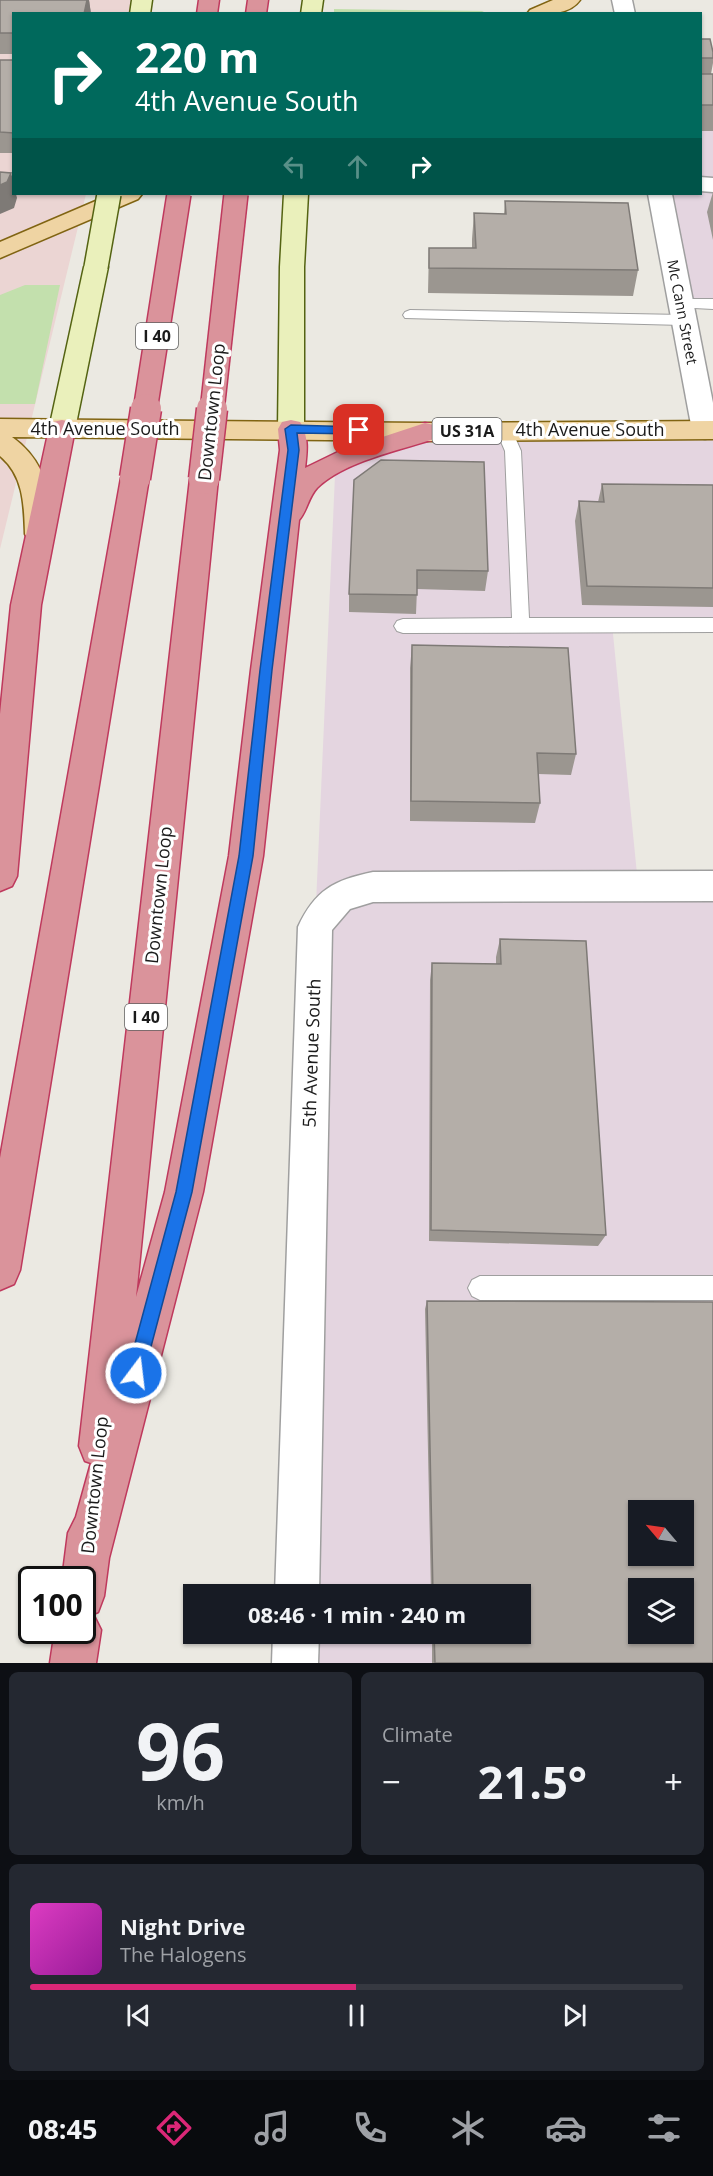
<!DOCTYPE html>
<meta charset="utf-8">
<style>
:root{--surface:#171b24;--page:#242831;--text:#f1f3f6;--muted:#9ea1a6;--line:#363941;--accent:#db2777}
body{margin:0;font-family:"Open Sans",sans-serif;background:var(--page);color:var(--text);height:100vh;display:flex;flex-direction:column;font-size:22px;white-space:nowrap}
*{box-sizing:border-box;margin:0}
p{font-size:20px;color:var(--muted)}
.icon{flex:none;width:33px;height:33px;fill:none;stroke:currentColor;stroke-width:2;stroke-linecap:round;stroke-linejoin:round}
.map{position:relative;height:1663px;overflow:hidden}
.sheet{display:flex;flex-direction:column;gap:9px;padding:9px;background:#0d0f14;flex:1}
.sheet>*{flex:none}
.guide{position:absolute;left:12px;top:12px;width:690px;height:183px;border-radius:0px;box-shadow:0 2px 4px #0004;background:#00695c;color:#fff;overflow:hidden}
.needle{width:39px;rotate:299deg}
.tools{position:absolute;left:628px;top:1500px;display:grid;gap:12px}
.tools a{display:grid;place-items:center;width:66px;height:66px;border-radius:0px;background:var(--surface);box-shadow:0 2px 4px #0004;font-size:30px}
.speed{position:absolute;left:18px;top:1566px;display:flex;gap:12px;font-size:30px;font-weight:700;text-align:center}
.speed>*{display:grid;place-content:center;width:78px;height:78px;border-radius:50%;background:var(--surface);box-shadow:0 2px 4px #0004;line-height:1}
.speed .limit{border:3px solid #111;border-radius:9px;background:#fff;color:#111}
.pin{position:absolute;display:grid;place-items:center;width:51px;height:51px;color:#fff;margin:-26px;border-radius:12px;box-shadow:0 3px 9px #0006}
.me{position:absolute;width:66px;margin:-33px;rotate:15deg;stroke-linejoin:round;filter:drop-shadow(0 0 4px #0008)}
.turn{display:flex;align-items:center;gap:21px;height:126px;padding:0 24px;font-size:27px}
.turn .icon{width:78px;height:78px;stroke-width:2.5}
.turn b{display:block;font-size:42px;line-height:51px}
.lanes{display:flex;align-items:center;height:57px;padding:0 24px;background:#0003;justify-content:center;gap:30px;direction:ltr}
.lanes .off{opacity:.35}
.big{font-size:45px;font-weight:700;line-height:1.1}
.sheet .card{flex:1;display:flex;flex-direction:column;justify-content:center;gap:9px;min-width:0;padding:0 21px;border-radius:9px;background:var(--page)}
.sheet .dial{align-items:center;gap:0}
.dial b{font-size:78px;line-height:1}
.song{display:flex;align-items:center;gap:18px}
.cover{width:72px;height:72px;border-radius:9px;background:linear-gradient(135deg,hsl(310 70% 55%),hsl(300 70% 35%))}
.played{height:6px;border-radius:3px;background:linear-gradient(90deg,var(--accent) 50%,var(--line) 50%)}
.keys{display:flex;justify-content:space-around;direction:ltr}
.heat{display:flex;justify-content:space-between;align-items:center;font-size:33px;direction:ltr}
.sheet .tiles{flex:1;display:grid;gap:9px;grid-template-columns:1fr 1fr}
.card:last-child{grid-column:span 2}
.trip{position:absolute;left:183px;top:1584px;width:348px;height:60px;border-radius:0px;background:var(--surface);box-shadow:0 2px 4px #0004;font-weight:700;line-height:60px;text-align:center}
.menu{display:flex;height:96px;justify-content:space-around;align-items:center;background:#090b0e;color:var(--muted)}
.menu .icon{width:42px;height:42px}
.menu .on{color:var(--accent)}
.menu b{font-size:27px;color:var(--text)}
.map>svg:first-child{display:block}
.commercial{fill:#ebd5d3}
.industrial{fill:#e4d5e0;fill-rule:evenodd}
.grass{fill:#c3e0ad}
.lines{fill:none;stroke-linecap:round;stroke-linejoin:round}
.service-casing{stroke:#9f9f9f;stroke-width:2}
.minor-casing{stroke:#9f9f9f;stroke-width:3}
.secondary-casing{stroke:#546312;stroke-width:3}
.primary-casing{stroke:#806412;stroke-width:3}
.motorway-casing{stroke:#bf395d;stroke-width:3}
.service{fill:#fff;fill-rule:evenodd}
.minor{fill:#fff;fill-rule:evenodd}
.secondary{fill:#eaf0bb;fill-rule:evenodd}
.primary{fill:#efd4a3;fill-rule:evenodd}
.motorway{fill:#da939b;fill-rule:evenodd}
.secondary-bridge-casing{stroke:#546312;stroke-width:26;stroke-linecap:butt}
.motorway-bridge-far1-casing{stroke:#bf395d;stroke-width:26;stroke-linecap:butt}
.motorway-bridge-casing{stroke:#bf395d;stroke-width:33;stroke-linecap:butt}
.secondary-bridge{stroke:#eaf0bb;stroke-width:23}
.motorway-bridge-far1{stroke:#da939b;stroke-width:23}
.motorway-bridge{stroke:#da939b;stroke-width:30}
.wall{fill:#9b9690}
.shaded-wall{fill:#7e7a76}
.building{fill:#b4aea8;stroke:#7e7a76;stroke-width:1.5;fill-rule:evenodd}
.route{fill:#1a73e8;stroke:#114b97;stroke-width:1.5}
.labels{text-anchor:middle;stroke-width:6;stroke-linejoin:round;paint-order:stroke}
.far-street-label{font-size:15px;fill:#1b1b1b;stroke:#fff}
.shield{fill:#fff;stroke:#5f5f5f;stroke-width:1.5}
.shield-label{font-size:16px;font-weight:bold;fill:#1b1b1b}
.street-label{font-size:18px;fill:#1b1b1b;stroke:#fff}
</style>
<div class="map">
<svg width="713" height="1663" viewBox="0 0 713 1663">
<rect width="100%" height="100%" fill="#ebe9e2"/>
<polygon class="commercial" points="0,0 133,0 129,13 14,14 14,194 86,194 0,549"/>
<g class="industrial">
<polygon points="701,87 713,87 713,304 680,304 660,194 700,194"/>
<path d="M337,430H713V625L612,624L638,884L713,886V1663H295L296,1634H520V1594H297L315,927ZM639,1510H684V1556H639ZM639,1588H684V1634H639Z"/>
</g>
<g class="grass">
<polygon points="334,9 484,11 478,14 334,14"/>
<polygon points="25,285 60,285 35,404 0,404 0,295"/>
</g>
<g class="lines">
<g class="service-casing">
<g id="service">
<polygon points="680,299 713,299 713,309 675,307 673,304"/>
<polygon points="410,310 683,315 690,320 683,325 405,318 403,315 405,312"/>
<polygon points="504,425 510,426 521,451 529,618 713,618 713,632 403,633 397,631 394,626 397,621 403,619 512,618 505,451 496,430 498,426"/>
<polygon points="480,1276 713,1276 713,1300 480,1300 472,1296 468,1288 472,1280"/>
</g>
</g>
<g class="minor-casing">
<g id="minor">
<polygon points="612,0 632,0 635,14 615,14"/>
<polygon points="700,177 713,178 713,192 700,191"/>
<polygon points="648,194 672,194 713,403 713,437 705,439 696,437 692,430"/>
<path d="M713,871V901L373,902L350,909L332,930L319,1594H275L298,927C315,890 334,880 373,872Z"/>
<polygon points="273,1634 319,1634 318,1663 272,1663"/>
</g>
</g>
<g class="secondary-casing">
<g id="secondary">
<polygon points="132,0 152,0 150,14 130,14"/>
<polygon points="303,0 323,0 321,14 301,14"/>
<polygon points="284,194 308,194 304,267 304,429 300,436 291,438 282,436 278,429 280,267"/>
<polygon points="96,259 105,262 108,267 75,429 71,436 62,438 53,436 49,429 84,267 87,262"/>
</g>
</g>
<g class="primary-casing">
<g id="primary">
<path d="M553,0H580C569,16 544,14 527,14L530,10Z"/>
<polygon points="112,194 142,194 138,199 0,258 0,242"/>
<path d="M0,419L425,423L713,421V439L425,441L12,437C39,456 49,483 52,514C53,524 54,532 49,541L39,544L29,541L25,534C24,505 24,476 0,456Z"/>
</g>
</g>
<g class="motorway-casing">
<g id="motorway">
<polygon points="199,0 219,0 217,14 197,14"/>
<polygon points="248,0 268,0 266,14 246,14"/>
<polygon points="62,420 71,422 75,429 41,605 17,876 12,886 0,891 0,714 11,605 49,429 53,422"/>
<path d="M291,420L300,422C309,436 307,452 305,468L340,451L425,423L434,425L438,432L434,439C400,450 343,462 317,488C308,498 307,511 299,520L263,856L203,1192L109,1558L104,1596L98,1612L93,1614L101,1630L96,1663H50L55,1630H82V1580H62L68,1533L76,1517L91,1463L85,1461L79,1446L190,479L194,472L204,469L214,472L218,479L136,1297L165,1192L229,856L251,670L280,450L278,429L282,422Z"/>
<polygon points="135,468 145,471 149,478 20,1270 14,1284 0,1290 0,1158 121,478 125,471"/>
</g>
</g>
<use href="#service" class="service"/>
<use href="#minor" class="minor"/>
<use href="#secondary" class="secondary"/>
<use href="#primary" class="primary"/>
<use href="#motorway" class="motorway"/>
<g class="secondary-bridge-casing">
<polyline id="secondary-bridge" points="96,267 109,194"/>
</g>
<g class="motorway-bridge-far1-casing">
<g id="motorway-bridge-far1">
<polyline points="145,411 179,194"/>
<polyline points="212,411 236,194"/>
</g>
</g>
<g class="motorway-bridge-casing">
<g id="motorway-bridge">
<polyline points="135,478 146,409"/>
<polyline points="204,479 212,409"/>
</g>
</g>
<use href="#secondary-bridge" class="secondary-bridge"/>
<use href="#motorway-bridge-far1" class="motorway-bridge-far1"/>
<use href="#motorway-bridge" class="motorway-bridge"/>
</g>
<g class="wall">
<polygon points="0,0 89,0 91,14 14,14 14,54 0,54"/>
<polygon points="700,39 713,52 713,63 711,74 713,74 713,131 700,131"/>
<rect x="0" y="60" width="14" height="93"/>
<polygon points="713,192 713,240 707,212"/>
<polygon points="505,201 638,270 633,296 428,293 429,248 472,248 472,239 474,213 504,214"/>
<polygon points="354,480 488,571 485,591 417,589 416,614 349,612 349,594"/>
<polygon points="602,484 713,485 713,607 582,605 575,521 579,501 598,502"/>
<polygon points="412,645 576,754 571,775 538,774 540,803 535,823 410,821 410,668"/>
<polygon points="500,939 606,1235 598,1246 429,1241 430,980 432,963 496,964 496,957"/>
<polygon points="427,1301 713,1663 432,1663 432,1634 520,1634 520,1594 431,1594 425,1309"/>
</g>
<g class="shaded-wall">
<polygon points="87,0 89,0 91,14 84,14"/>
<polygon points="11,173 14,183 14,194 16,194 17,198 14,208 0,214 0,185"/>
</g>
<g class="building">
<polygon points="0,0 87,0 84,14 14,14 14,33 0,33"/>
<polygon points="700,39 710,39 713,52 713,58 700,58"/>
<polygon points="0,60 14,60 14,133 0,132"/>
<rect x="700" y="74" width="13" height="31"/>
<polygon points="0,172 11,173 7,182 0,185"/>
<polygon points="505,201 628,203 638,270 429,268 429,248 476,248 474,213 506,214"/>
<polygon points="381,460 484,462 488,571 417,570 417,595 349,594 354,480"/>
<polygon points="602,484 713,485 713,588 587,586 579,501 604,502"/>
<polygon points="412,645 568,648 576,754 537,753 540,803 411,801"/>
<polygon points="500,939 586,941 606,1235 431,1230 432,963 501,964"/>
<path d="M427,1301L713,1302V1663H435L434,1634H520V1594H433ZM639,1510H684V1556H639ZM639,1588H684V1634H639Z"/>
</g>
<polygon class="route" points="291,425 359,427 364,430 359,434 297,433 299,450 272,670 253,856 192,1192 144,1373 142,1379 136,1382 130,1379 127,1373 176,1192 239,856 260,670 288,450 285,429"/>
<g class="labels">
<g class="far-street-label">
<text transform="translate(682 312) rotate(79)" y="5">Mc Cann Street</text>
</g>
<g class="shield">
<rect x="136" y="323" width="42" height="26" rx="4.5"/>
<rect x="432.5" y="418" width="69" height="26" rx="4.5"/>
<rect x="125" y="1004" width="42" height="26" rx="4.5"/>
</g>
<g class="shield-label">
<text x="157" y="342">I 40</text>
<text x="467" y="437">US 31A</text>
<text x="146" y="1023">I 40</text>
</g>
<g class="street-label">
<text transform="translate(212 412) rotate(-84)" y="6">Downtown Loop</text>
<text x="105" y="435">4th Avenue South</text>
<text x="590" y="436">4th Avenue South</text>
<text transform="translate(159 895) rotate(-84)" y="6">Downtown Loop</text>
<text transform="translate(312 1053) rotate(-88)" y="6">5th Avenue South</text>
<text transform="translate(95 1485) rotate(-84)" y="6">Downtown Loop</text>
</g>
</g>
</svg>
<div class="tools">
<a><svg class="needle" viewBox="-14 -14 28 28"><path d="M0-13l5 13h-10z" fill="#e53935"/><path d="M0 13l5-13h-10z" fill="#9ea1a6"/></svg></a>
<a><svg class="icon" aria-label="layers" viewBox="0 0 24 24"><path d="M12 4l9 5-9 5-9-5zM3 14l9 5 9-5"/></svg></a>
</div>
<div class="speed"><div class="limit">100</div></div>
<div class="pin" style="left:359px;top:430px;background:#d93025"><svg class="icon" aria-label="arrive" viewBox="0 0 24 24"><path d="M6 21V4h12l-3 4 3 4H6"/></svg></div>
<svg class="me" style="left:136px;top:1373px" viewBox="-20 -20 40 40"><circle r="17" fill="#1a73e8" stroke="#fff" stroke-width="3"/><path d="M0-11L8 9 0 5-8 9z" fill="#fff"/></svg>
<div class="trip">08:46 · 1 min · 240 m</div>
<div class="guide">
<div class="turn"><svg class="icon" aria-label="right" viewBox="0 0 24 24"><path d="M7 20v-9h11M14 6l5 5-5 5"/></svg><div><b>220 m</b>4th Avenue South</div></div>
<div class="lanes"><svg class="icon off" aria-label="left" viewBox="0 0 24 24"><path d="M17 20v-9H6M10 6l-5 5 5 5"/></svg><svg class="icon off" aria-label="ahead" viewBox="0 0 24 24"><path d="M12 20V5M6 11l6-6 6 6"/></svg><svg class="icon" aria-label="right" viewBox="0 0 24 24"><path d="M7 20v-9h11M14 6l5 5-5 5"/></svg></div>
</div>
</div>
<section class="sheet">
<div class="tiles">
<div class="card dial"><b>96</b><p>km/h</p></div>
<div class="card"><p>Climate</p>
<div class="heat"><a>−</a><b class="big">21.5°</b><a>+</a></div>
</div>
<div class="card">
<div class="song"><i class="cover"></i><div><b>Night Drive</b><p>The Halogens</p></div></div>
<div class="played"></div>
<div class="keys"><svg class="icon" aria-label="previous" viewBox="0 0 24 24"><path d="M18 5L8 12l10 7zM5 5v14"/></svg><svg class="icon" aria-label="pause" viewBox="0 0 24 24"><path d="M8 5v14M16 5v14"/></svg><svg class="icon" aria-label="next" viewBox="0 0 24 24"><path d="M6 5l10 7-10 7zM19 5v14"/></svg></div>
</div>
</div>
</section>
<nav class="menu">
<b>08:45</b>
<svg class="icon on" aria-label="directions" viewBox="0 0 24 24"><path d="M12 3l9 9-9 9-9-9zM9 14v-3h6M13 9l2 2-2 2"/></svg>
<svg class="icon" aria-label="music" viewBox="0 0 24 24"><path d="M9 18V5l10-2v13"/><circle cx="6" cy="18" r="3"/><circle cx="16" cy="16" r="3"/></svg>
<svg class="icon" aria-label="phone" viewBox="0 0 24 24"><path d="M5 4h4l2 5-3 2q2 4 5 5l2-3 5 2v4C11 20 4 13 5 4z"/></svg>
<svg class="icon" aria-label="climate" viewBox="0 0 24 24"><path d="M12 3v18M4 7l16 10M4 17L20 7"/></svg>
<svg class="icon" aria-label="car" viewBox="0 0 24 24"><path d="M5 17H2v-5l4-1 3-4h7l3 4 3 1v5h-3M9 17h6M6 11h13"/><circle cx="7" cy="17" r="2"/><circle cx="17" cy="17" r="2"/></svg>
<svg class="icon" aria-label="filters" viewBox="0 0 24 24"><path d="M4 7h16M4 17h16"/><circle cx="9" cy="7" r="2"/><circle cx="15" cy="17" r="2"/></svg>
</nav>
